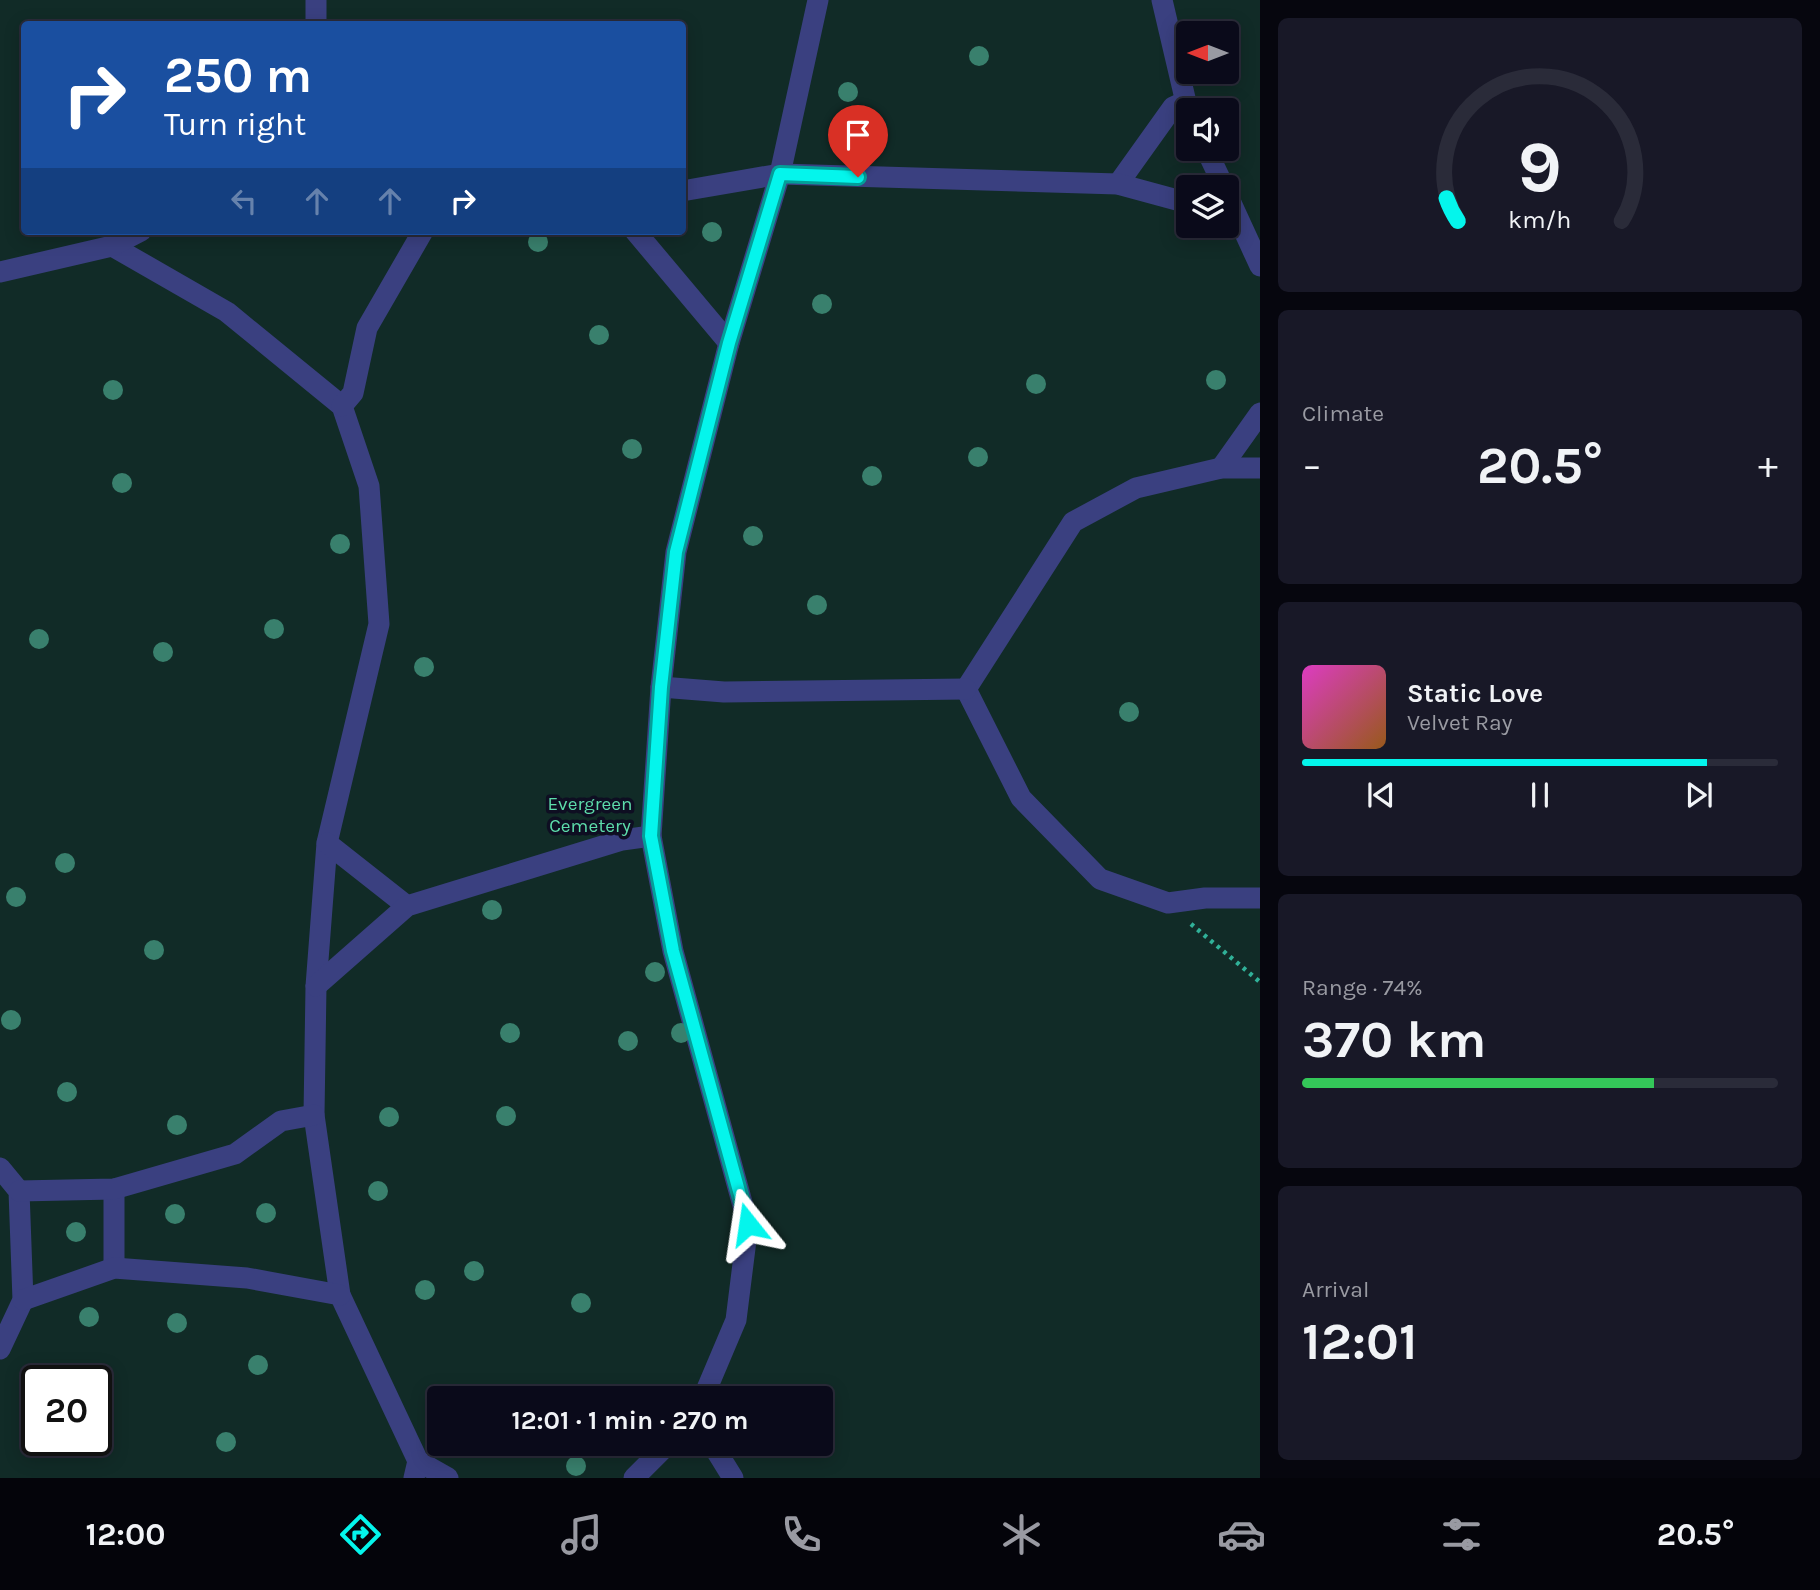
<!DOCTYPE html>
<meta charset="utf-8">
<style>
:root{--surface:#0a0a1a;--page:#181827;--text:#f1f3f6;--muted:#999aa2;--line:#2a2b39;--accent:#04f5ec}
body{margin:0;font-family:Karla,sans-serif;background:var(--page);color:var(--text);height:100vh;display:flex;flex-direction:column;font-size:26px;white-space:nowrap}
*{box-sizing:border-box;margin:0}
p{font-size:23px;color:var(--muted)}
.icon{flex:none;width:38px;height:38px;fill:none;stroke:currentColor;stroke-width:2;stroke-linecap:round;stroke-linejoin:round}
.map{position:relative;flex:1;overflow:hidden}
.sheet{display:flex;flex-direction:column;gap:18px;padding:18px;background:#06060e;width:560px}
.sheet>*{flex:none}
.top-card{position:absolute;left:21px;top:21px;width:665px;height:214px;border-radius:7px;box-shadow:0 4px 18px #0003,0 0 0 2px var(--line);background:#1a4fa0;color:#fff;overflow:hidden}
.needle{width:46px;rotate:270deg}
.fabs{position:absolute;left:1176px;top:21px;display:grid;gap:14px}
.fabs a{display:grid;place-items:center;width:63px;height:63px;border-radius:7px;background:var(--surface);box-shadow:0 4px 18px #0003,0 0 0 2px var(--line);font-size:35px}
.speed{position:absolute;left:21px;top:1365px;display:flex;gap:14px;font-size:35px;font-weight:700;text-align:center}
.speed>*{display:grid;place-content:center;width:91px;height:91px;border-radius:50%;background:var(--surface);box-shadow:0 4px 18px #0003,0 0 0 2px var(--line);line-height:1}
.speed .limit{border:4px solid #111;border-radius:10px;background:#fff;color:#111}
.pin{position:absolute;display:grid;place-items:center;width:60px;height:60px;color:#fff;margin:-72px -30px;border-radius:50% 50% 50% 0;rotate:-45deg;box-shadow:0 0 7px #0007}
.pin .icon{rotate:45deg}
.me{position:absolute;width:77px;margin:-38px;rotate:345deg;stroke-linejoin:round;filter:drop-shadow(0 0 5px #0008)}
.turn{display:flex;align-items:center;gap:24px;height:147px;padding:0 28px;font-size:32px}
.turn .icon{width:91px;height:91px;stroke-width:2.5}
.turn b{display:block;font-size:49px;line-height:60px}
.lanes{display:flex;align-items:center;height:66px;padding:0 28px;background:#0003;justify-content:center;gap:35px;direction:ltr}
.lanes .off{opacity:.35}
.big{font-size:52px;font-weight:700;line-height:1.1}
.sheet .widget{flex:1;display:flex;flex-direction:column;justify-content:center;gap:10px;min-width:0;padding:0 24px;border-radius:10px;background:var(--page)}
.sheet .dial{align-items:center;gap:0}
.dial svg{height:182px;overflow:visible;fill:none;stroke:var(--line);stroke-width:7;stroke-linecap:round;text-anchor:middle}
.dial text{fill:var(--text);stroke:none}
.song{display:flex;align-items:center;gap:21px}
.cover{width:84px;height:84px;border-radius:10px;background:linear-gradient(135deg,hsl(310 70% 55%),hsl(30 70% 35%))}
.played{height:7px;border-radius:4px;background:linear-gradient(90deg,var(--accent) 85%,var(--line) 85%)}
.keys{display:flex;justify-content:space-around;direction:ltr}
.heat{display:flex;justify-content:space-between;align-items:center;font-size:38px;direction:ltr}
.charge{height:10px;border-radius:5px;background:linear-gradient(90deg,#34c759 74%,var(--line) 0)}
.trip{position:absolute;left:427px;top:1386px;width:406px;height:70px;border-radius:7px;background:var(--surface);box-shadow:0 4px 18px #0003,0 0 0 2px var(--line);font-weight:700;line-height:70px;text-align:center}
.tabs{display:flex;height:112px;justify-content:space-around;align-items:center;background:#04040a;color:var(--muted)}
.tabs .icon{width:49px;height:49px}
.tabs .selected{color:var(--accent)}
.tabs b{font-size:32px;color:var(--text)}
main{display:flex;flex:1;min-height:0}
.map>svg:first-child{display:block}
.green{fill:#112b27;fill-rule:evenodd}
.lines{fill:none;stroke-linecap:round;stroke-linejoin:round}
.path{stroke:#30b198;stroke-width:4.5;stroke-dasharray:3.5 5;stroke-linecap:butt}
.minor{stroke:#3a4080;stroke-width:21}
.tree{fill:#39806d}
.route-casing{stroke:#039f99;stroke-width:18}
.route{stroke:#04f5ec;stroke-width:12}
.labels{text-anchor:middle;stroke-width:7;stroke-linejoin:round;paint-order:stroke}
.park-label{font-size:19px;fill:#5dddab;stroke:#0e0e22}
</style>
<main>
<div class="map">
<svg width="1260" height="1478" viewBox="0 0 1260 1478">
<rect width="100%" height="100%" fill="#0e0e22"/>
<path class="green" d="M0,0H1260V1478H0ZM24,24H682V231H24ZM1188,33H1227V72H1188ZM1188,110H1227V149H1188ZM1188,187H1227V226H1188ZM37,1381H96V1440H37ZM439,1398H821V1444H439Z"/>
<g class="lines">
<polyline class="path" points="1191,924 1260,982"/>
<g class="minor">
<polyline points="316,0 316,24"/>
<polyline points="1162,0 1188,111"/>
<polyline points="1206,149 1224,187"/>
<polyline points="1118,184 1173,107 1184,102"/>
<polyline points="682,191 780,174 1118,184 1188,203"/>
<polyline points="1227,194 1260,266"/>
<polyline points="635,231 729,343"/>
<polyline points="112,246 227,312 342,406 369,486 379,624 327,843 316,986 314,1115 340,1295 418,1461 414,1478"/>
<polyline points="0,272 112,246 141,231"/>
<polyline points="342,406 353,393 367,328 423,231"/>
<polyline points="1221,468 1260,413"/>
<polyline points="1260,468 1221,468 1136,488 1073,522 966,689 1021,798 1100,879 1168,903 1205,898 1260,898"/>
<polyline points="661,687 724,692 966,689"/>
<polyline points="327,843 407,906"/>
<polyline points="316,986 407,906 622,840 651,836"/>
<polyline points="0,1168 19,1191 23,1300 0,1349"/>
<polyline points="114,1189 114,1268"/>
<polyline points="19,1191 114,1189 235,1154 281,1121 314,1115"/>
<polyline points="23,1300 114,1268 247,1278 340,1295"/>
<polyline points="703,1398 736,1320 748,1224 673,951 651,836 661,687 676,552 729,343 780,174 818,0"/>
<polyline points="712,1444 733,1478"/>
<polyline points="418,1461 448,1478"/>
<polyline points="634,1478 668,1444"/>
</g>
</g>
<g class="tree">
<circle cx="979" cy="56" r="10"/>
<circle cx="848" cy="92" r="10"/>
<circle cx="712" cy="232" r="10"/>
<circle cx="538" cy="242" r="10"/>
<circle cx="822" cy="304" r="10"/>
<circle cx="599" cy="335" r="10"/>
<circle cx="1216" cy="380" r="10"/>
<circle cx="1036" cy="384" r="10"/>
<circle cx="113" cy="390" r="10"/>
<circle cx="632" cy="449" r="10"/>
<circle cx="978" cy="457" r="10"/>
<circle cx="872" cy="476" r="10"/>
<circle cx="122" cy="483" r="10"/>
<circle cx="753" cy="536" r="10"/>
<circle cx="340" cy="544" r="10"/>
<circle cx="817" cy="605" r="10"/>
<circle cx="274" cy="629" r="10"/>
<circle cx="39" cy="639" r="10"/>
<circle cx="163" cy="652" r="10"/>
<circle cx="424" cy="667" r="10"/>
<circle cx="1129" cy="712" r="10"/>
<circle cx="65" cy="863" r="10"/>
<circle cx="16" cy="897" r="10"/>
<circle cx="492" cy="910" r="10"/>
<circle cx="154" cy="950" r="10"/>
<circle cx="655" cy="972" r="10"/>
<circle cx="11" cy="1020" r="10"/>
<circle cx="510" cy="1033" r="10"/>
<circle cx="681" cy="1033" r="10"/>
<circle cx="628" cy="1041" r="10"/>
<circle cx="67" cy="1092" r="10"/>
<circle cx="506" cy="1116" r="10"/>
<circle cx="389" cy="1117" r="10"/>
<circle cx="177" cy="1125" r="10"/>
<circle cx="378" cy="1191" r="10"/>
<circle cx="266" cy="1213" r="10"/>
<circle cx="175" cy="1214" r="10"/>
<circle cx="76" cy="1232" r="10"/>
<circle cx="474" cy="1271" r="10"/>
<circle cx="425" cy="1290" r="10"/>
<circle cx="581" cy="1303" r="10"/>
<circle cx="89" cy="1317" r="10"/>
<circle cx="177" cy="1323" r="10"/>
<circle cx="258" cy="1365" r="10"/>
<circle cx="226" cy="1442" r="10"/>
<circle cx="576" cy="1466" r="10"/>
</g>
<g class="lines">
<g class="route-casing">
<polyline id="route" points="748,1224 673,951 651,836 661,687 676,552 729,343 780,174 858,177"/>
</g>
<use href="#route" class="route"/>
</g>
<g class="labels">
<g class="park-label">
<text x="590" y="810">Evergreen<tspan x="590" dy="22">Cemetery</tspan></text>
</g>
</g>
</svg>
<div class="fabs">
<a><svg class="needle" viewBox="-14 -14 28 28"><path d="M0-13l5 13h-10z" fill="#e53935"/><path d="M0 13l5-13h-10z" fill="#999aa2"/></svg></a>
<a><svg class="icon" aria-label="sound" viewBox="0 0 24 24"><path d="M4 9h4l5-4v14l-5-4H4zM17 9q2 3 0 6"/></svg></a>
<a><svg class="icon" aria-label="layers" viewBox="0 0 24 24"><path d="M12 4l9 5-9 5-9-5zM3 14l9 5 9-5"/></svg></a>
</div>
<div class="speed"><div class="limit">20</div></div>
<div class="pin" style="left:858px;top:177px;background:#d93025"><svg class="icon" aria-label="arrive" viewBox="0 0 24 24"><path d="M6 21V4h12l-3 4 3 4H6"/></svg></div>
<svg class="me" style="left:748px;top:1224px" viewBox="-20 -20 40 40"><path d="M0-17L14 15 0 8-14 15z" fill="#04f5ec" stroke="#fff" stroke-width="4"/></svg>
<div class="trip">12:01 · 1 min · 270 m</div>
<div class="top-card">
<div class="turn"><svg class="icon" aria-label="right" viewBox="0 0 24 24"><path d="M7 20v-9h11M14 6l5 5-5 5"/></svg><div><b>250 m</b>Turn right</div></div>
<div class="lanes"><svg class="icon off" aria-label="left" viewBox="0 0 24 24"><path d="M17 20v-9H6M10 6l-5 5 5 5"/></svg><svg class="icon off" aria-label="ahead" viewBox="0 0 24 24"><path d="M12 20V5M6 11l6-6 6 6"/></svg><svg class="icon off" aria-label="ahead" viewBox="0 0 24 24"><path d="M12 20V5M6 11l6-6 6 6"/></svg><svg class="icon" aria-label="right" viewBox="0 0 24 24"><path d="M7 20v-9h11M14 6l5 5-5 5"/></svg></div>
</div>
</div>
<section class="sheet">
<div class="widget dial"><svg viewBox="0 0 100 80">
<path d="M14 69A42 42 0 1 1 86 69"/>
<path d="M14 69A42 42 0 0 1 9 59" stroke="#04f5ec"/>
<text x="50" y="56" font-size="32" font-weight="700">9</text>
<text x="50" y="72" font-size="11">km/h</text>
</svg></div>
<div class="widget"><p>Climate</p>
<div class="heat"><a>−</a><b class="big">20.5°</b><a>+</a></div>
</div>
<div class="widget">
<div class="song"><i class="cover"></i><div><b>Static Love</b><p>Velvet Ray</p></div></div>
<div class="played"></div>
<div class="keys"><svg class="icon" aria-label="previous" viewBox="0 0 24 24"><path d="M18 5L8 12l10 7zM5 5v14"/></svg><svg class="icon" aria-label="pause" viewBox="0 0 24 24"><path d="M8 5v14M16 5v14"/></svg><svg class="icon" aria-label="next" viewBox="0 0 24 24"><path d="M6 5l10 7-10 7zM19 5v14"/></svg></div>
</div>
<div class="widget"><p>Range · 74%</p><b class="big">370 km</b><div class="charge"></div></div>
<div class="widget"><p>Arrival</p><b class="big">12:01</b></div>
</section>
</main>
<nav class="tabs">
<b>12:00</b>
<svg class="icon selected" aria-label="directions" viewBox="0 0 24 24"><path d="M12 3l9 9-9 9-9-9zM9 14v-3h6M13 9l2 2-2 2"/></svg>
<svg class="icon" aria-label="music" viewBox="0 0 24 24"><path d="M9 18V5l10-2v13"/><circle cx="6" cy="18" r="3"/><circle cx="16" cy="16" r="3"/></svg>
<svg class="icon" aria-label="phone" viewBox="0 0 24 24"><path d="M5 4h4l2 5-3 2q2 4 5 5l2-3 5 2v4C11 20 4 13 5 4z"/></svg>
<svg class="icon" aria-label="climate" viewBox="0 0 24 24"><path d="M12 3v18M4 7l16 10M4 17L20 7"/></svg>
<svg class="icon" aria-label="car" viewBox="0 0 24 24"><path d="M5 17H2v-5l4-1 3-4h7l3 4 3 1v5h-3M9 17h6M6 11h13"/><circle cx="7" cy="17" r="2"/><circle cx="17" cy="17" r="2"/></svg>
<svg class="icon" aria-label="filters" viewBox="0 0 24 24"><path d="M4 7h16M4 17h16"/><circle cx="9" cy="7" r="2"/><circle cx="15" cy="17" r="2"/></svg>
<b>20.5°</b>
</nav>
